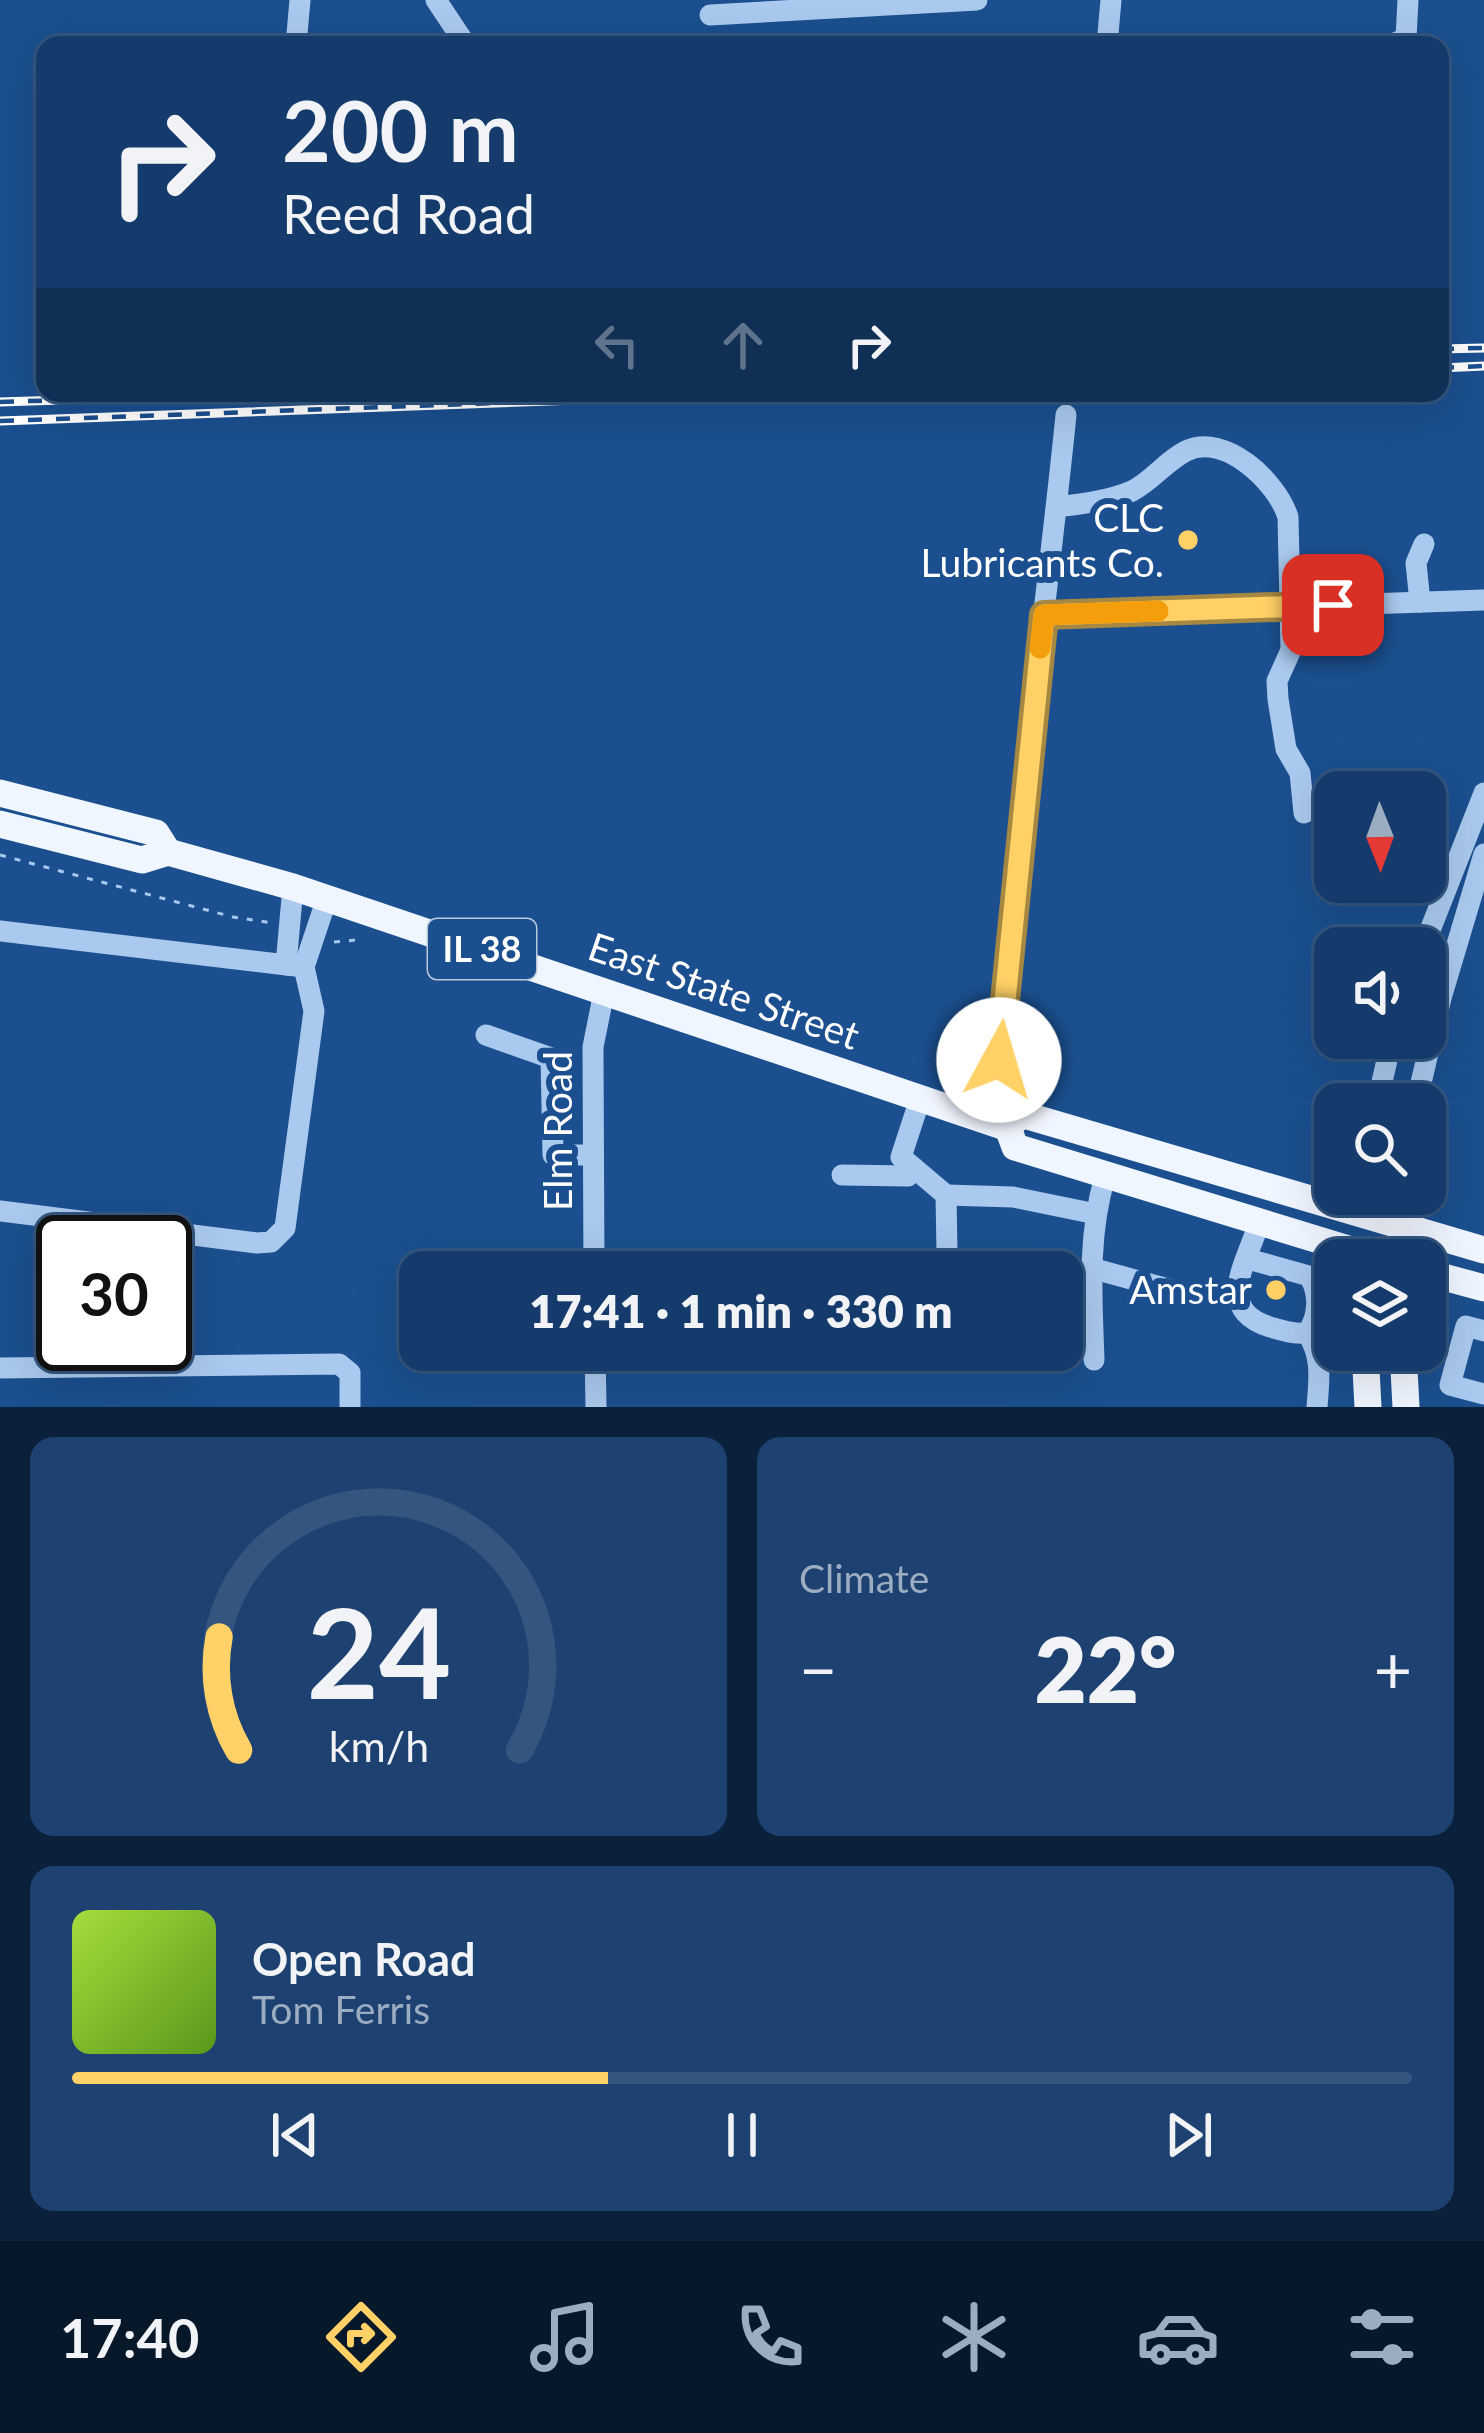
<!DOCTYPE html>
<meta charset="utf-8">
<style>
:root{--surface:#143b6b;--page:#1d4271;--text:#f1f3f6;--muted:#9dadc1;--line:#33557e;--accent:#ffd166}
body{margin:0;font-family:Lato,sans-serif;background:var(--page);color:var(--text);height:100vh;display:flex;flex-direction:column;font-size:45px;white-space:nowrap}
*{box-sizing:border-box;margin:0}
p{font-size:39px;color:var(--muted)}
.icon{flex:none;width:66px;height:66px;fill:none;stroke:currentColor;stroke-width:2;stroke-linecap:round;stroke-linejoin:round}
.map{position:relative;height:1407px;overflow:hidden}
.sheet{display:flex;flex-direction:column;gap:30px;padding:30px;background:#0b203b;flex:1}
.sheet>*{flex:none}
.banner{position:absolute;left:36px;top:36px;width:1413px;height:366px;border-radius:24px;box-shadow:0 12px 48px #0002,0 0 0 3px var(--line);background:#143b6b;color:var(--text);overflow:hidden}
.needle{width:78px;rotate:179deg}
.buttons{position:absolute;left:1314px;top:771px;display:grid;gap:24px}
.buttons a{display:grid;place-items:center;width:132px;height:132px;border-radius:24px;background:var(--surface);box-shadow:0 12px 48px #0002,0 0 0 3px var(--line);font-size:60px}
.speed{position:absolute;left:36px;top:1215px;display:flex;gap:24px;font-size:60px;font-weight:700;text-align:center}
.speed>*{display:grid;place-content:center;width:156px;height:156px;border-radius:50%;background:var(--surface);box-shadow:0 12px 48px #0002,0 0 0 3px var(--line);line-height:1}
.speed .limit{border:6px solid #111;border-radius:18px;background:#fff;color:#111}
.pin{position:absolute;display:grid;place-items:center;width:102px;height:102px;color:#fff;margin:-51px;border-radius:24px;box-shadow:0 6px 18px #0006}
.me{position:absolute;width:132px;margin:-66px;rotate:6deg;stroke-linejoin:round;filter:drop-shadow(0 0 9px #0008)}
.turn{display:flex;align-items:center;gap:42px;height:252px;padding:0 48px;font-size:54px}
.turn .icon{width:156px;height:156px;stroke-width:2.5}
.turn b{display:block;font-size:84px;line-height:102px}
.lanes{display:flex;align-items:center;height:114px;padding:0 48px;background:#0003;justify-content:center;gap:60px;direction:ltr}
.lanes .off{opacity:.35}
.big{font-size:90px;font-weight:800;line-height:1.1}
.sheet .tile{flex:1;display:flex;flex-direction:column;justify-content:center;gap:18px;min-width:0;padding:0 42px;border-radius:24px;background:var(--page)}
.sheet .dial{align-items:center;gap:0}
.dial svg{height:312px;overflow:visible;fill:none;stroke:var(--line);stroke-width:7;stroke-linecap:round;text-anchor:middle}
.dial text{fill:var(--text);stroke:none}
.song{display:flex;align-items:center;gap:36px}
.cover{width:144px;height:144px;border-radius:18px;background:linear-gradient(135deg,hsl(80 70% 55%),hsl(90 70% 35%))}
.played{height:12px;border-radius:6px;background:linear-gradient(90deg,var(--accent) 40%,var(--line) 40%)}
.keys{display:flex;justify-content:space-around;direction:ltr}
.heat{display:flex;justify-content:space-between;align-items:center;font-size:66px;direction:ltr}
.sheet .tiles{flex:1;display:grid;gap:30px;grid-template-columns:1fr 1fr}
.tile:last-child{grid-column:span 2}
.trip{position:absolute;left:399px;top:1251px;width:684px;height:120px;border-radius:24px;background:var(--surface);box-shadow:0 12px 48px #0002,0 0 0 3px var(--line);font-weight:800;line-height:120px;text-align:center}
.menu{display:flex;height:192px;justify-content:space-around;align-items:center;background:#08182b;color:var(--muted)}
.menu .icon{width:84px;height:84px}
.menu .active{color:var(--accent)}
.menu b{font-size:54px;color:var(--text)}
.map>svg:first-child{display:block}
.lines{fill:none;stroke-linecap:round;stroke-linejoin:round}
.path{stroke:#a9c9ee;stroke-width:3;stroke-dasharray:6 9;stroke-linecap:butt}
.minor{stroke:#a9c9ee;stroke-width:21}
.major{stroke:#f0f6ff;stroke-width:27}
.rail-casing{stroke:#fff;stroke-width:9}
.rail{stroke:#1b4f8f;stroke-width:4.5;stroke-dasharray:14;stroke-linecap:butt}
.route-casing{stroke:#a68842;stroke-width:30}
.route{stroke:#ffd166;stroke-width:21}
.slow{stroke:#f59e0b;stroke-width:21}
.poi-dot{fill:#ffd166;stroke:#1b4f8f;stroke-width:4.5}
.labels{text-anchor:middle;stroke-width:12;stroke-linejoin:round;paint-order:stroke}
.shield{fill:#1b4f8f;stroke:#bbcadd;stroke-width:3}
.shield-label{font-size:36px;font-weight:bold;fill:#fff}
.poi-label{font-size:39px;fill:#fff;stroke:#1b4f8f;text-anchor:end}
.street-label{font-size:39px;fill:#fff;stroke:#1b4f8f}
</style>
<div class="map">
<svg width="1484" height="1407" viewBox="0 0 1484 1407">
<rect width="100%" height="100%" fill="#1b4f8f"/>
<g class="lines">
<g class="path">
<polyline points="0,855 233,917 273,923"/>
<polyline points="334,942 356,940"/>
</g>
<g class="minor">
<polyline points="436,0 466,45"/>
<polyline points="710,15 977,0"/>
<polyline points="296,45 300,0"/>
<polyline points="1107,45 1111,0"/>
<polyline points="1390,45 1406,38 1408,0"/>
<path d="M1057,507C1081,504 1109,501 1132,491C1152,481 1166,461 1186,451C1225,432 1277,482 1288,517L1291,650L1277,681L1278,699L1286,749L1300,773L1304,813"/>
<polyline points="1420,602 1416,563 1424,544"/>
<polyline points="1044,615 1484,600"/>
<polyline points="0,931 304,967"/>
<polyline points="1423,948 1484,793"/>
<polyline points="286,965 293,887"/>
<polyline points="486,1035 551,1058 553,1155 593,1155"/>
<polyline points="920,1099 901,1157 946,1195 947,1253"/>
<polyline points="1377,1104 1392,1038"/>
<polyline points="1416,1104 1441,998 1484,854"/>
<path d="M987,1120C1009,1038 1008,949 1016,864C1030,714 1051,565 1066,415"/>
<polyline points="842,1175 908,1176 914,1168"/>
<polyline points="946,1195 1013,1197 1096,1214"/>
<polyline points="0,1211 257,1243 271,1242 285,1228 314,1011 304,967 327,898"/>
<path d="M1259,1223C1246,1264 1214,1309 1270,1327C1284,1331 1293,1334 1307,1333"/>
<polyline points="1403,1226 1403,1194"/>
<path d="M1248,1259L1309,1276C1320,1293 1319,1317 1307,1333C1323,1357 1319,1380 1317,1407"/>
<polyline points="1091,1268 1190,1295"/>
<polyline points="594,1272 593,1047 604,992"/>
<polyline points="1484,1331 1466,1326 1450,1385 1484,1394"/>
<polyline points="595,1350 596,1407"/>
<path d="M1094,1360C1092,1299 1087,1237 1105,1177"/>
<polyline points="0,1368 339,1364 350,1373 350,1407"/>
</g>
<g class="major">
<polyline points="0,793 156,833 168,852"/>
<polyline points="0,824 142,860 168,852 293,887 1008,1128"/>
<polyline points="1008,1128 1021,1114 1484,1250"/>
<polyline points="1008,1128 1015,1147 1384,1260"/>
<polyline points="1425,1272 1484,1288"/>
<polyline points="1365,1350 1368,1407"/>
<polyline points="1403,1350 1406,1407"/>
</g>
<g class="rail-casing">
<g id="rail">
<polyline points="1440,349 1484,348"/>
<polyline points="1440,368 1484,366"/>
<polyline points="0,402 279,393"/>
<polyline points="0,421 773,393"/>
</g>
</g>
<use href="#rail" class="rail"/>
</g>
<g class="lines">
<g class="route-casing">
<polyline id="route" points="999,1060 1044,615 1333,605"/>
</g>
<use href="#route" class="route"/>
<polyline class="slow" points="1040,648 1044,615 1158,611"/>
</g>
<g class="poi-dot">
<circle cx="1188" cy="540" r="12"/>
<circle cx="1276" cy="1290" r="12"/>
</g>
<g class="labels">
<rect class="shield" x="428" y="919" width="108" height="60" rx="9"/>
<g class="shield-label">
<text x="482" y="962">IL 38</text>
</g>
<g class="poi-label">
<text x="1164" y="532">CLC<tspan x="1164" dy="45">Lubricants Co.</tspan></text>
<text x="1252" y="1304">Amstar</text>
</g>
<g class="street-label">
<text transform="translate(724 991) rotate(19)" y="14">East State Street</text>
<text transform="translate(558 1131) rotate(-90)" y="14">Elm Road</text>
</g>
</g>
</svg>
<div class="buttons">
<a><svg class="needle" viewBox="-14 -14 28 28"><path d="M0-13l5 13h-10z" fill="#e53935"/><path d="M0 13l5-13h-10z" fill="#9dadc1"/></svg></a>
<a><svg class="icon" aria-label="sound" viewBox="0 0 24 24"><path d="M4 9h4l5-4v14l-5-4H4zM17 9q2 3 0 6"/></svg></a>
<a><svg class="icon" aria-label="search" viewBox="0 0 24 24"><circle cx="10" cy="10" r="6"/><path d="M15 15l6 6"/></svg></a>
<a><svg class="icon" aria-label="layers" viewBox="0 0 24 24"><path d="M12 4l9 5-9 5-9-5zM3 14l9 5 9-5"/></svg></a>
</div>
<div class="speed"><div class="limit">30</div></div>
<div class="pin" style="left:1333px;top:605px;background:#d93025"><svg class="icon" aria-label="arrive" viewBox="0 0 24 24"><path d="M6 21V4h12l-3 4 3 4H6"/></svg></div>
<svg class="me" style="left:999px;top:1060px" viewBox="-20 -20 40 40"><circle r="19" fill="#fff"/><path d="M0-13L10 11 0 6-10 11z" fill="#ffd166"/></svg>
<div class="trip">17:41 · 1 min · 330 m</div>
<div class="banner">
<div class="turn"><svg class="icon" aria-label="right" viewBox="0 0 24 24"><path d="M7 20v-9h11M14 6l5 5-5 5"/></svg><div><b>200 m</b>Reed Road</div></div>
<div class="lanes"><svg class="icon off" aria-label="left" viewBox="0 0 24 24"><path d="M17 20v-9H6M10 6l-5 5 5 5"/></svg><svg class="icon off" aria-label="ahead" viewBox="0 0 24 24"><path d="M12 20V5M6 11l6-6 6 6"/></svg><svg class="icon" aria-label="right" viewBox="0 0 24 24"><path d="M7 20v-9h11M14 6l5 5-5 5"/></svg></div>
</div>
</div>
<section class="sheet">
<div class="tiles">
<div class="tile dial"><svg viewBox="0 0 100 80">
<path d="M14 69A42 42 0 1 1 86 69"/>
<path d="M14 69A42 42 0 0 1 9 40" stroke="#ffd166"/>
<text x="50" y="56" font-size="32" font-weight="700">24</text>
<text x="50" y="72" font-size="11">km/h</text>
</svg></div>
<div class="tile"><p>Climate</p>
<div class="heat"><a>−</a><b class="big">22°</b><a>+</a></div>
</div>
<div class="tile">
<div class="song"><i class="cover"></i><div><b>Open Road</b><p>Tom Ferris</p></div></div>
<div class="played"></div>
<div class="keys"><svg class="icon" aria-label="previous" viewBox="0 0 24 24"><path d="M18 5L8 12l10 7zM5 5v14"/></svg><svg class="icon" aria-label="pause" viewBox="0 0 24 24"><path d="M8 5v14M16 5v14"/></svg><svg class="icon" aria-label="next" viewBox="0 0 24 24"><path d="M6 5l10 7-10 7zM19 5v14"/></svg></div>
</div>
</div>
</section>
<nav class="menu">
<b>17:40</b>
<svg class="icon active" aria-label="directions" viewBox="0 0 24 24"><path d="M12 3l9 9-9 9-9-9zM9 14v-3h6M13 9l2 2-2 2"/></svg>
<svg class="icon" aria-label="music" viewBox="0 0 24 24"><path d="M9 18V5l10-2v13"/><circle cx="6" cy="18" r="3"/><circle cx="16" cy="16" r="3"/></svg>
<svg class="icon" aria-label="phone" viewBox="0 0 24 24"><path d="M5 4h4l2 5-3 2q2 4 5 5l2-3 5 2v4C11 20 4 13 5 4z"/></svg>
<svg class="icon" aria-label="climate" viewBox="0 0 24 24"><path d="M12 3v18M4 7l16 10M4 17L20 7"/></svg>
<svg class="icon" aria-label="car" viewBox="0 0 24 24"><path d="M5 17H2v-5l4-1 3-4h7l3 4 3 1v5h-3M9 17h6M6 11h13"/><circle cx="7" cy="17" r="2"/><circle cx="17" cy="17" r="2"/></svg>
<svg class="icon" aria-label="filters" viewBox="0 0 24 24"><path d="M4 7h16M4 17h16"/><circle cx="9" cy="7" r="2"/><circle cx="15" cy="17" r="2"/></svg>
</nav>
